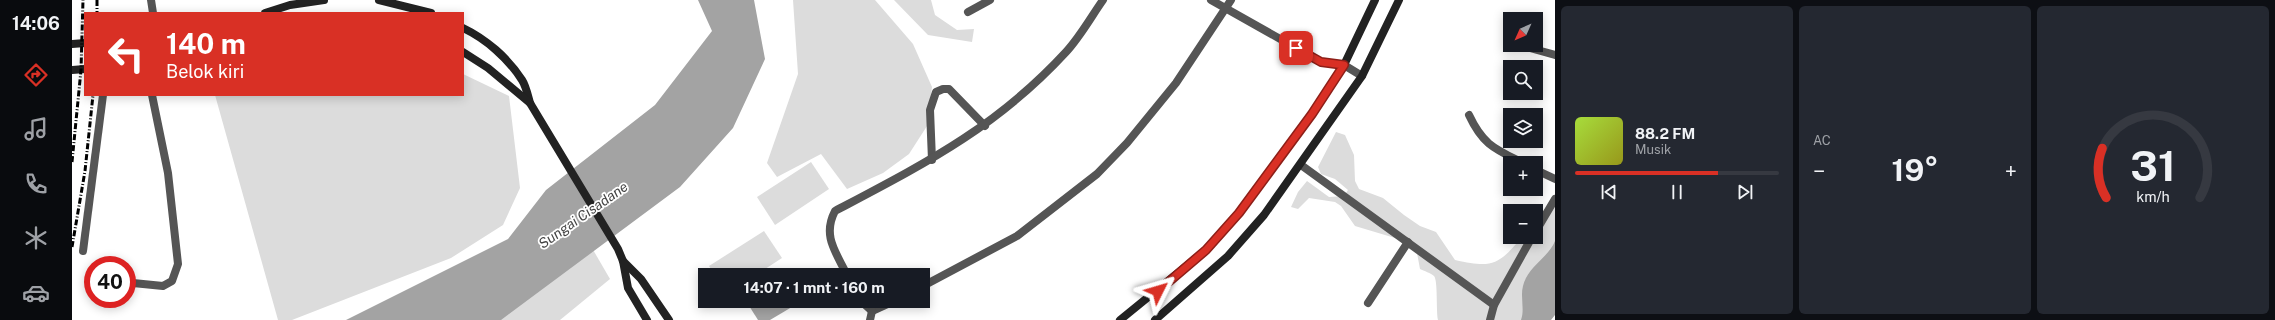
<!DOCTYPE html>
<html lang="id">
<meta charset="utf-8">
<style>
:root{--surface:#171b24;--page:#242831;--text:#f1f3f6;--muted:#9ea1a6;--line:#363941;--accent:#d93025}
body{margin:0;font-family:"Public Sans",sans-serif;background:var(--page);color:var(--text);height:100vh;display:flex;flex-direction:column;font-size:15px;white-space:nowrap}
*{box-sizing:border-box;margin:0}
p{font-size:13px;color:var(--muted)}
.icon{flex:none;width:22px;height:22px;fill:none;stroke:currentColor;stroke-width:2;stroke-linecap:round;stroke-linejoin:round}
.map{position:relative;flex:1;overflow:hidden}
.details{display:flex;flex-direction:column;gap:6px;padding:6px;background:#0d0f14;width:720px}
.details>*{flex:none}
.hud{position:absolute;left:12px;top:12px;width:380px;height:84px;border-radius:0px;box-shadow:0 2px 10px #0003;background:#d93025;color:#fff;overflow:hidden}
.needle{width:26px;rotate:225deg}
.controls{position:absolute;left:1431px;top:12px;display:grid;gap:8px}
.controls a{display:grid;place-items:center;width:40px;height:40px;border-radius:0px;background:var(--surface);box-shadow:0 2px 10px #0003;font-size:20px}
.speed{position:absolute;left:12px;top:256px;display:flex;gap:8px;font-size:20px;font-weight:700;text-align:center}
.speed>*{display:grid;place-content:center;width:52px;height:52px;border-radius:50%;background:var(--surface);box-shadow:0 2px 10px #0003;line-height:1}
.speed .limit{border:6px solid #d22;background:#fff;color:#111}
.pin{position:absolute;display:grid;place-items:center;width:34px;height:34px;color:#fff;margin:-17px;border-radius:8px;box-shadow:0 2px 6px #0006}
.me{position:absolute;width:44px;margin:-22px;rotate:50deg;stroke-linejoin:round;filter:drop-shadow(0 0 3px #0008)}
.turn{display:flex;align-items:center;gap:14px;height:84px;padding:0 16px;font-size:18px}
.turn .icon{width:52px;height:52px;stroke-width:2.5}
.turn b{display:block;font-size:28px;line-height:34px}
.big{font-size:30px;font-weight:700;line-height:1.1}
.details .widget{flex:1;display:flex;flex-direction:column;justify-content:center;gap:6px;min-width:0;padding:0 14px;border-radius:6px;background:var(--page)}
.details .dial{align-items:center;gap:0}
.dial svg{height:104px;overflow:visible;fill:none;stroke:var(--line);stroke-width:7;stroke-linecap:round;text-anchor:middle}
.dial text{fill:var(--text);stroke:none}
.song{display:flex;align-items:center;gap:12px}
.cover{width:48px;height:48px;border-radius:6px;background:linear-gradient(135deg,hsl(80 70% 55%),hsl(60 70% 35%))}
.played{height:4px;border-radius:2px;background:linear-gradient(90deg,var(--accent) 70%,var(--line) 70%)}
.keys{display:flex;justify-content:space-around;direction:ltr}
.heat{display:flex;justify-content:space-between;align-items:center;font-size:22px;direction:ltr}
.details .tiles{flex:1;display:grid;gap:6px;grid-template-columns:repeat(3,1fr)}
.trip{position:absolute;left:626px;top:268px;width:232px;height:40px;border-radius:0px;background:var(--surface);box-shadow:0 2px 10px #0003;font-weight:700;line-height:40px;text-align:center}
main{display:flex;flex:1;min-height:0}
.tab-bar{display:flex;flex-direction:column;width:72px;justify-content:space-around;align-items:center;background:#090b0e;color:var(--muted)}
.tab-bar .icon{width:28px;height:28px}
.tab-bar .selected{color:var(--accent)}
.tab-bar b{font-size:18px;color:var(--text)}
.map>svg:first-child{display:block}
.green{fill:#dcdcdc}
.water{fill:#a3a3a3}
.lines{fill:none;stroke-linecap:round;stroke-linejoin:round}
.street{stroke:#555;stroke-width:8}
.secondary{stroke:#222;stroke-width:8}
.rail{stroke:#000;stroke-width:3;stroke-dasharray:6 2 1 2;stroke-linecap:butt}
.route-casing{stroke:#8d1f18;stroke-width:10}
.route{stroke:#d93025;stroke-width:7}
.labels{text-anchor:middle;stroke-width:3.5;stroke-linejoin:round;paint-order:stroke}
.water-label{font-size:14px;font-style:italic;fill:#444;stroke:#fff}
</style>
<main>
<nav class="tab-bar">
<b>14:06</b>
<svg class="icon selected" aria-label="directions" viewBox="0 0 24 24"><path d="M12 3l9 9-9 9-9-9zM9 14v-3h6M13 9l2 2-2 2"/></svg>
<svg class="icon" aria-label="music" viewBox="0 0 24 24"><path d="M9 18V5l10-2v13"/><circle cx="6" cy="18" r="3"/><circle cx="16" cy="16" r="3"/></svg>
<svg class="icon" aria-label="phone" viewBox="0 0 24 24"><path d="M5 4h4l2 5-3 2q2 4 5 5l2-3 5 2v4C11 20 4 13 5 4z"/></svg>
<svg class="icon" aria-label="climate" viewBox="0 0 24 24"><path d="M12 3v18M4 7l16 10M4 17L20 7"/></svg>
<svg class="icon" aria-label="car" viewBox="0 0 24 24"><path d="M5 17H2v-5l4-1 3-4h7l3 4 3 1v5h-3M9 17h6M6 11h13"/><circle cx="7" cy="17" r="2"/><circle cx="17" cy="17" r="2"/></svg>
</nav>
<div class="map">
<svg width="1483" height="320" viewBox="0 0 1483 320">
<rect width="100%" height="100%" fill="#fff"/>
<g class="green">
<polygon points="721,0 803,0 841,44 860,87 855,126 837,154 811,173 775,189 749,154 705,177 695,163 726,74"/>
<polygon points="822,0 859,0 863,15 885,30 902,29 900,42 856,35"/>
<polygon points="391,74 437,96 448,188 431,225 379,258 220,320 206,320 143,95 391,95"/>
<path d="M1264,132L1273,135L1282,155L1283,181L1287,189L1311,198L1332,215L1348,226L1364,232L1383,260C1420,268 1426,266 1450,237H1464V221L1483,195V252L1460,320H1366C1364,311 1366,280 1362,276C1359,273 1352,271 1348,269L1345,253L1333,241L1283,226L1269,206L1263,202L1237,198L1226,209L1219,207L1226,192L1235,181L1257,197L1272,196L1276,190L1263,179L1249,174L1246,167Z"/>
<polygon points="739,162 757,189 703,225 685,197"/>
<polygon points="692,231 710,258 684,275 643,275 637,266"/>
<polygon points="520,248 538,279 488,320 426,320"/>
</g>
<g class="water">
<polygon points="626,0 682,0 693,59 661,128 608,187 429,320 274,320 436,239 474,190 583,105 640,31"/>
<path d="M1483,241V315L1479,320H1449C1453,309 1448,297 1451,286C1456,266 1477,257 1483,241Z"/>
<polygon points="674,301 730,301 698,320 686,320"/>
</g>
<g class="lines">
<g class="street">
<polyline points="79,0 81,13"/>
<polyline points="1139,0 1249,62 1272,65 1290,76"/>
<polyline points="896,12 918,0"/>
<polyline points="1458,48 1483,55"/>
<path d="M1397,115C1411,145 1423,149 1451,163"/>
<polyline points="860,160 858,110 864,92 871,89 877,89 913,126"/>
<polyline points="1229,165 1422,305"/>
<polyline points="1464,170 1483,179"/>
<polyline points="1464,231 1483,199"/>
<polyline points="11,251 31,95"/>
<path d="M775,275C764,252 750,236 763,211C852,164 924,128 994,52C1008,37 1019,17 1031,0"/>
<polyline points="61,283 91,286 100,281 106,264 96,173 80,95"/>
<polyline points="851,286 945,236 1025,174 1055,143 1104,83 1159,0"/>
<polyline points="789,301 800,311"/>
<polyline points="1296,303 1336,242"/>
<polyline points="800,311 822,301"/>
<polyline points="798,320 800,311"/>
<polyline points="1418,320 1422,305 1460,237"/>
</g>
<g class="secondary">
<polyline points="307,0 359,13"/>
<polyline points="193,13 218,5 252,0"/>
<path d="M391,28C414,39 436,58 450,80C454,86 456,96 458,103L546,249L551,261L556,288L575,320"/>
<polyline points="0,44 13,43"/>
<polyline points="391,52 416,68 458,103"/>
<polyline points="0,70 13,69"/>
<polyline points="551,261 569,279 597,320"/>
<polyline points="1048,320 1134,250 1167,213 1240,114 1272,65 1303,0"/>
<polyline points="1083,320 1156,256 1192,215 1290,76 1327,0"/>
</g>
<g class="rail">
<polyline points="25,0 25,13"/>
<polyline points="0,162 9,70 11,0"/>
<polyline points="0,247 13,171 21,95"/>
</g>
</g>
<g class="lines">
<g class="route-casing">
<polyline id="route" points="1086,291 1134,250 1167,213 1240,114 1272,65 1249,62 1224,48"/>
</g>
<use href="#route" class="route"/>
</g>
<g class="labels">
<g class="water-label">
<text transform="translate(511 215) rotate(-35)" y="5">Sungai Cisadane</text>
</g>
</g>
</svg>
<div class="controls">
<a><svg class="needle" viewBox="-14 -14 28 28"><path d="M0-13l5 13h-10z" fill="#e53935"/><path d="M0 13l5-13h-10z" fill="#9ea1a6"/></svg></a>
<a><svg class="icon" aria-label="search" viewBox="0 0 24 24"><circle cx="10" cy="10" r="6"/><path d="M15 15l6 6"/></svg></a>
<a><svg class="icon" aria-label="layers" viewBox="0 0 24 24"><path d="M12 4l9 5-9 5-9-5zM3 14l9 5 9-5"/></svg></a>
<a>+</a>
<a>−</a>
</div>
<div class="speed"><div class="limit">40</div></div>
<div class="pin" style="left:1224px;top:48px;background:#d93025"><svg class="icon" aria-label="arrive" viewBox="0 0 24 24"><path d="M6 21V4h12l-3 4 3 4H6"/></svg></div>
<svg class="me" style="left:1086px;top:291px" viewBox="-20 -20 40 40"><path d="M0-17L14 15 0 8-14 15z" fill="#d93025" stroke="#fff" stroke-width="4"/></svg>
<div class="trip">14:07 · 1 mnt · 160 m</div>
<div class="hud">
<div class="turn"><svg class="icon" aria-label="left" viewBox="0 0 24 24"><path d="M17 20v-9H6M10 6l-5 5 5 5"/></svg><div><b>140 m</b>Belok kiri</div></div>
</div>
</div>
<section class="details">
<div class="tiles">
<div class="widget">
<div class="song"><i class="cover"></i><div><b>88.2 FM</b><p>Musik</p></div></div>
<div class="played"></div>
<div class="keys"><svg class="icon" aria-label="previous" viewBox="0 0 24 24"><path d="M18 5L8 12l10 7zM5 5v14"/></svg><svg class="icon" aria-label="pause" viewBox="0 0 24 24"><path d="M8 5v14M16 5v14"/></svg><svg class="icon" aria-label="next" viewBox="0 0 24 24"><path d="M6 5l10 7-10 7zM19 5v14"/></svg></div>
</div>
<div class="widget"><p>AC</p>
<div class="heat"><a>−</a><b class="big">19°</b><a>+</a></div>
</div>
<div class="widget dial"><svg viewBox="0 0 100 80">
<path d="M14 69A42 42 0 1 1 86 69"/>
<path d="M14 69A42 42 0 0 1 11 31" stroke="#d93025"/>
<text x="50" y="56" font-size="32" font-weight="700">31</text>
<text x="50" y="72" font-size="11">km/h</text>
</svg></div>
</div>
</section>
</main>
